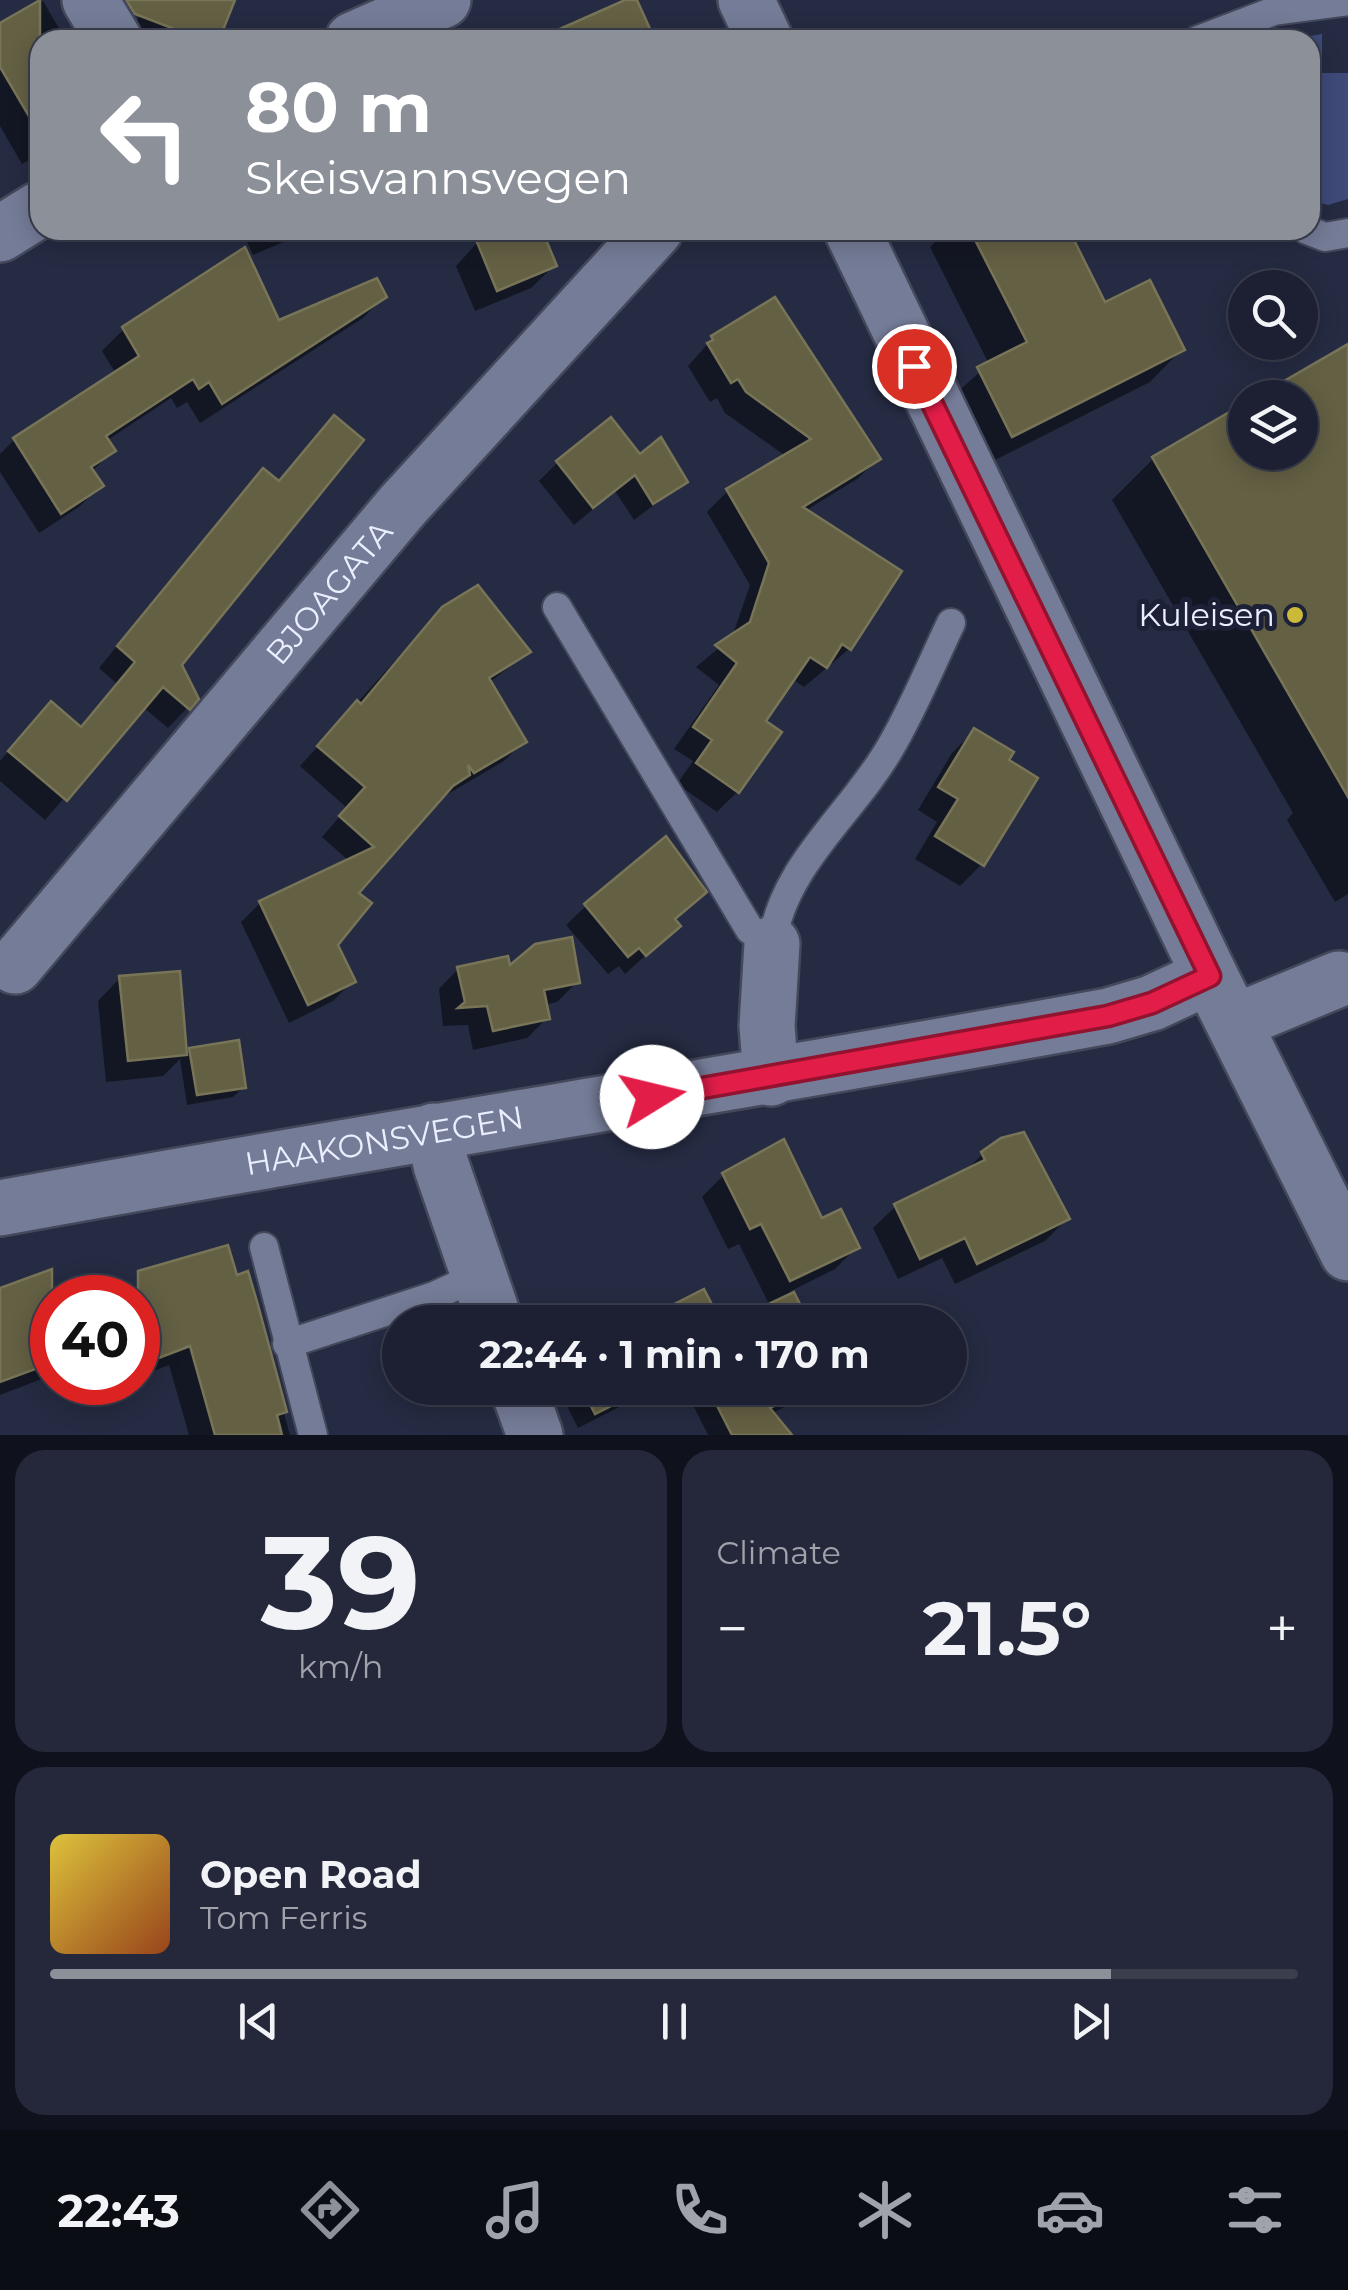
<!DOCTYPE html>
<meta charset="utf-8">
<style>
:root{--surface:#1c2032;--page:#25283a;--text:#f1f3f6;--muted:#a0a3ac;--line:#3a3e4d;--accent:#8c9099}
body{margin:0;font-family:Montserrat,sans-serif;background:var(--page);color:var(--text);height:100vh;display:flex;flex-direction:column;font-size:38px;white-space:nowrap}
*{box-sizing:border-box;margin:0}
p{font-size:32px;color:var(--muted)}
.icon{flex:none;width:55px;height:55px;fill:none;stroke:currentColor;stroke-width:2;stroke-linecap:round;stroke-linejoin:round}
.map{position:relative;height:1435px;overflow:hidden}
.drawer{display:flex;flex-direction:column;gap:15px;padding:15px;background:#0f121c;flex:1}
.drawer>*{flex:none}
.guide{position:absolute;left:30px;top:30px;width:1290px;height:210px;border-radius:30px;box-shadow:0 5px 25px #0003,0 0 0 2px var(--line);background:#8c9099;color:#fff;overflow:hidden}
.fabs{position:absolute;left:1228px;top:270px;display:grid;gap:20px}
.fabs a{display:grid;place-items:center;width:90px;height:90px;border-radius:50%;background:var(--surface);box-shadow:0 5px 25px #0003,0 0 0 2px var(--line);font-size:50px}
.speed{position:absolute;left:30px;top:1275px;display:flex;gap:20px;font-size:50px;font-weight:700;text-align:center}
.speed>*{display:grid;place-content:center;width:130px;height:130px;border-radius:50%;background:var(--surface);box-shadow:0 5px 25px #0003,0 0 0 2px var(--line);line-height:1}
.speed .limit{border:15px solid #d22;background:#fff;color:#111}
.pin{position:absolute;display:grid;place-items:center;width:85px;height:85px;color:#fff;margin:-42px;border:5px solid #fff;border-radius:50%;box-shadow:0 2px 10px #0007}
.me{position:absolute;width:110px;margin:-55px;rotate:81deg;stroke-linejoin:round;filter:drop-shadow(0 0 8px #0008)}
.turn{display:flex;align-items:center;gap:35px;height:210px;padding:0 50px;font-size:45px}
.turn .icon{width:130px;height:130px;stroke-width:2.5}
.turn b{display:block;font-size:70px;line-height:85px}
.big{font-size:75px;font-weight:700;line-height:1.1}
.drawer .card{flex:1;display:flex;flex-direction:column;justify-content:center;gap:15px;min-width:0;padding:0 35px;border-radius:30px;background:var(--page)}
.drawer .dial{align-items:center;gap:0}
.dial b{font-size:130px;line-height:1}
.song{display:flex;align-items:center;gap:30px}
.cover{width:120px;height:120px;border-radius:15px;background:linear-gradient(135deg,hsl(50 70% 55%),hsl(20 70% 35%))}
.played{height:10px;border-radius:5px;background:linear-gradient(90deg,var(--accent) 85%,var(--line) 85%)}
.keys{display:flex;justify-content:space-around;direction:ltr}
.heat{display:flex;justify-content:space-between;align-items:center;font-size:55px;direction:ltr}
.drawer .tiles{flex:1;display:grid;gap:15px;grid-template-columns:1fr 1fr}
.card:last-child{grid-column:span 2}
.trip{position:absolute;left:382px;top:1305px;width:585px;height:100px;border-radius:50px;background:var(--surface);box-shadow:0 5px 25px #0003,0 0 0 2px var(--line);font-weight:700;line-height:100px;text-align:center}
.menu{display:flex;height:160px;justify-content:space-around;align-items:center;background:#0b0d14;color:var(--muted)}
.menu .icon{width:70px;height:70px}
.menu .selected{color:var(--accent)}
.menu b{font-size:45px;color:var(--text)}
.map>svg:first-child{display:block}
.green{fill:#3f4a79}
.shadow{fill:#0007}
.building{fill:#646044;stroke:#787457;stroke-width:2.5}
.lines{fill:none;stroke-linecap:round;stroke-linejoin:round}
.service-casing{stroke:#44485b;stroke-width:32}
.minor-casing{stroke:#44485b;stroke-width:60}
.tertiary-casing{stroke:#44485b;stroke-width:60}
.service{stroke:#757c97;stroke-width:28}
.minor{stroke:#757c97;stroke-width:55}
.tertiary{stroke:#757c97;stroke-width:55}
.route-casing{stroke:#92132f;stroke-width:25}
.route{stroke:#e11d48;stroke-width:18}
.poi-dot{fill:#ccb939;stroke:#1c2137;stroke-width:4}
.labels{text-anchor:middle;stroke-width:10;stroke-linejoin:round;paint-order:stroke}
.street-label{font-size:32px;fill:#eaeefe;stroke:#1c2137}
.poi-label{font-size:32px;fill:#eaeefe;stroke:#1c2137;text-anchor:end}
</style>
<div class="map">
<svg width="1348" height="1435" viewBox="0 0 1348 1435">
<rect width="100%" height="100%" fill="#252b42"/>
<polygon class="green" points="1322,34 1322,73 1348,73 1348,199 1328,205 1310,200 1310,40 1285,40"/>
<g class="shadow">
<polygon points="145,0 232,0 217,40 130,40"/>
<polygon points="43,1 66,40 40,40 40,154 22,164 0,126 0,26"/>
<polygon points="242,230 312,230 253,255"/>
<polygon points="489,230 539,230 554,266 531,288 475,311 456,266"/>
<polygon points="947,230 1066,230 1104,306 1182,349 1150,382 979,468 946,402 989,364 930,247"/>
<polygon points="384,297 363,318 200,423 187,402 177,408 171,398 106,441 113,451 91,472 100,486 79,507 39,533 0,472 0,454 14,440 116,374 102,351 124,329 278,324"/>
<polygon points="713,338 878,459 857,479 805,511 849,649 804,687 792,679 762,722 737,792 717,812 677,784 693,761 674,749 719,685 696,667 732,637 750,585 707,512 728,491 787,457 725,413 717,398 710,402 688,366"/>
<polygon points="1348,344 1348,894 1335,902 1287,820 1293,813 1112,500 1153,459 1245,405 1245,452 1300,452 1300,398 1258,398"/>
<polygon points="334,418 179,664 196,699 168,728 143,707 45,820 0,781 0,761 31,725 79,729 116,683 99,668 243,491 263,471 277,483"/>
<polygon points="639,458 685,482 634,520 615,491 574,525 539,481 558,462"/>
<polygon points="423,630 528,652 489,683 523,742 504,761 436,801 356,893 335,945 353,981 333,1001 289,1023 241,922 260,903 349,861 322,837 347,808 300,766"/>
<polygon points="974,731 982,864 960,886 915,859 937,822 918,810 952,753"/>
<polygon points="586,906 678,926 625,974 619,966 608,974 566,925"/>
<polygon points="458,969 508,970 577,982 557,1002 544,1005 547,1018 527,1038 473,1050 468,1025 443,1026 439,989"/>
<polygon points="178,973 185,1056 191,1050 244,1087 233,1097 187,1105 180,1059 163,1076 106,1082 98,1001 120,978"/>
<polygon points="983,1154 1067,1219 1045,1241 955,1284 942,1258 898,1279 873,1228 896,1206 963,1173"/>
<polygon points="724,1175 821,1221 857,1247 835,1269 791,1291 806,1322 736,1322 770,1306 739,1244 728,1249 702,1197"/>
<polygon points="47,1273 57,1298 52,1298 52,1375 0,1395 0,1291"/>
<polygon points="246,1274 290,1435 189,1435 169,1365 138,1377 138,1298 133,1298"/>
<polygon points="558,1388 820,1388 771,1414 789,1435 708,1435 685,1389 659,1402 653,1390 578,1428"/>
</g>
<g class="building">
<polygon points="40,0 40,135 0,67 0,23"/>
<polygon points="126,0 235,0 219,40 203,40 135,14"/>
<polygon points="625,0 637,0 655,40 535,40"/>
<polygon points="472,230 542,230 557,266 497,291"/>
<polygon points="970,230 1069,230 1105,302 1150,280 1185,350 1012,437 977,367 1027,342"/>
<polygon points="245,247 279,320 377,278 387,297 222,404 209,382 199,389 193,379 106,436 116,451 91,467 104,486 61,514 13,438 139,356 122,327"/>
<polygon points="775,297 881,459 803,507 902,571 851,650 842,644 827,668 810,657 766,721 782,732 739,793 696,763 712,740 693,727 737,663 715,645 750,622 769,563 726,489 811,439 746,392 738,379 731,383 707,343 713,340 711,336"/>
<polygon points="1348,344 1348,797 1152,457 1245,403 1245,452 1300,452 1300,398 1255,398"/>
<polygon points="334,415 364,440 182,665 199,699 190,710 163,687 67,801 8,751 51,701 81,727 135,662 117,646 263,468 279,481"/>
<polygon points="611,417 640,454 661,437 688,482 653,504 635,475 593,508 556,461"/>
<polygon points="478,585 531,652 489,678 527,742 474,773 468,765 470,775 453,786 359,893 372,903 338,945 356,982 308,1005 259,901 374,847 339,816 365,787 317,746 357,700 361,704 442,607"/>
<polygon points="974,728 1014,752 1009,760 1038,778 984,866 935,836 958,799 938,787"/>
<polygon points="666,836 707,892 675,919 681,926 646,956 639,948 628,957 584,904"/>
<polygon points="572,937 580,983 544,990 550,1019 493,1031 487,1006 458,1008 465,1002 457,967 508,956 510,965 535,944"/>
<polygon points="180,971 187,1055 128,1061 119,976"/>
<polygon points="239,1040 246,1088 197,1095 189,1048"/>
<polygon points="1024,1132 1070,1219 977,1264 965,1238 920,1259 894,1204 985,1160 981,1152 1001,1138"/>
<polygon points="784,1139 822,1218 841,1209 860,1248 790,1281 761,1224 750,1229 722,1173"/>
<polygon points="228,1245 237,1275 248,1271 258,1305 287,1412 277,1415 282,1435 215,1435 190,1346 138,1366 138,1271"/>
<polygon points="52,1269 52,1363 0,1382 0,1288"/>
<polygon points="704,1289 721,1322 639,1322"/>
<polygon points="794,1292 809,1322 731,1322"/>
<polygon points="582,1388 647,1388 595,1414"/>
<polygon points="708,1388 811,1388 770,1408 792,1435 732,1435"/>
</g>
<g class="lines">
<g class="service-casing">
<g id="service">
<polyline points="1198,40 1274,11 1348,1"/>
<polyline points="1307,230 1325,237 1348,233"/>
<path d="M557,607L750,930L772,944C782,866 852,814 890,748C913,709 931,665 951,623"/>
<polyline points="264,1247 313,1435"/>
<polyline points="287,1344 434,1296 478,1276"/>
</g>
</g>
<g class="minor-casing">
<g id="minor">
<polyline points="90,0 114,40"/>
<polyline points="353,40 443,0"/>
<polyline points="0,234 40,209"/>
<path id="s1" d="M15,966L403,505L655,230"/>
<polyline points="1235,1022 1339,979"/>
<polyline points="771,1078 767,1026 772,944"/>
<polyline points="434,1131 441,1165 495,1322"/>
<polyline points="518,1388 535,1435"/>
</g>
</g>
<g class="tertiary-casing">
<g id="tertiary">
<polyline points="746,0 765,40"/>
<polyline points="852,230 1210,976"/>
<path id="s2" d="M0,1208C369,1140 739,1084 1108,1016L1152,1003L1210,976L1348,1253"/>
</g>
</g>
<use href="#service" class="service"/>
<use href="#minor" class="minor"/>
<use href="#tertiary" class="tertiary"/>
</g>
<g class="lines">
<g class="route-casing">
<polyline id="route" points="652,1097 1108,1016 1152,1003 1210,976 914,366"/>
</g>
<use href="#route" class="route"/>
</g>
<circle class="poi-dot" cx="1295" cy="615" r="10"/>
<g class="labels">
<g class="street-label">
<text dy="11" stroke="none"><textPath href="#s1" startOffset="488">BJOAGATA</textPath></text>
<text dy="11" stroke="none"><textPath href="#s2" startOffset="390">HAAKONSVEGEN</textPath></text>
</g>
<g class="poi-label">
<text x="1275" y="626">Kuleisen</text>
</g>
</g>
</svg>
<div class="fabs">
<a><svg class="icon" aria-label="search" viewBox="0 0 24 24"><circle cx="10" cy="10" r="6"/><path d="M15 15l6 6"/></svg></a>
<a><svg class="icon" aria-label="layers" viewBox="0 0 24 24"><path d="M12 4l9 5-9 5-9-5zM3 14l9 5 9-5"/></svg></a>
</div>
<div class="speed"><div class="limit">40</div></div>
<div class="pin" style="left:914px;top:366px;background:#d93025"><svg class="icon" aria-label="arrive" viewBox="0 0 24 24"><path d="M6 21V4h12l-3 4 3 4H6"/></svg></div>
<svg class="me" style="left:652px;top:1097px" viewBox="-20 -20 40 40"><circle r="19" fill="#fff"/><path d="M0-13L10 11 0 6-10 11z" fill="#e11d48"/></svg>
<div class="trip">22:44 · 1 min · 170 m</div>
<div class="guide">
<div class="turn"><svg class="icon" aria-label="left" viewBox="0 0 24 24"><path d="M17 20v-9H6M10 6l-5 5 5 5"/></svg><div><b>80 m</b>Skeisvannsvegen</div></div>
</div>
</div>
<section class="drawer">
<div class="tiles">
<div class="card dial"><b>39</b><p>km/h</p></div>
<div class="card"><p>Climate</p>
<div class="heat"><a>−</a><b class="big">21.5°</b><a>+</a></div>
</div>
<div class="card">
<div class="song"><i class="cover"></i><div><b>Open Road</b><p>Tom Ferris</p></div></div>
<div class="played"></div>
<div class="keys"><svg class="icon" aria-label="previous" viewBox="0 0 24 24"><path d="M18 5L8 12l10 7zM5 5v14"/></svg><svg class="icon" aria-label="pause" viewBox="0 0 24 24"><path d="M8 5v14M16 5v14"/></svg><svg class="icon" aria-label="next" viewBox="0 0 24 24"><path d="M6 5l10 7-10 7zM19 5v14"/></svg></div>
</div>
</div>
</section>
<nav class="menu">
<b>22:43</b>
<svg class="icon selected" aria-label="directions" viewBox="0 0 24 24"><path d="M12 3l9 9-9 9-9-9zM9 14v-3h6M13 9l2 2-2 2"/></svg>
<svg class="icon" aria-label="music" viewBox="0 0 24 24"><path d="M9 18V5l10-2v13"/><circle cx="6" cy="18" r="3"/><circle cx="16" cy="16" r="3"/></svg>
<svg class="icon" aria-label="phone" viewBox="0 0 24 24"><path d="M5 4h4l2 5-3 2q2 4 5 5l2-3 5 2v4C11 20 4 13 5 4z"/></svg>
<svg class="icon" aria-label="climate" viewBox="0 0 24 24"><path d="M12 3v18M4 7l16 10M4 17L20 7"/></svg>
<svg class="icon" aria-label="car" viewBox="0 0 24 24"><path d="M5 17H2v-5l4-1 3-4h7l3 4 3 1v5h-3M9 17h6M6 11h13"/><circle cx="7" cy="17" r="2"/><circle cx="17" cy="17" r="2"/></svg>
<svg class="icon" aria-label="filters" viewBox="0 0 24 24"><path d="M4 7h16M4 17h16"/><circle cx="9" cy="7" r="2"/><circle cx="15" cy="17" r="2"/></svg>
</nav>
